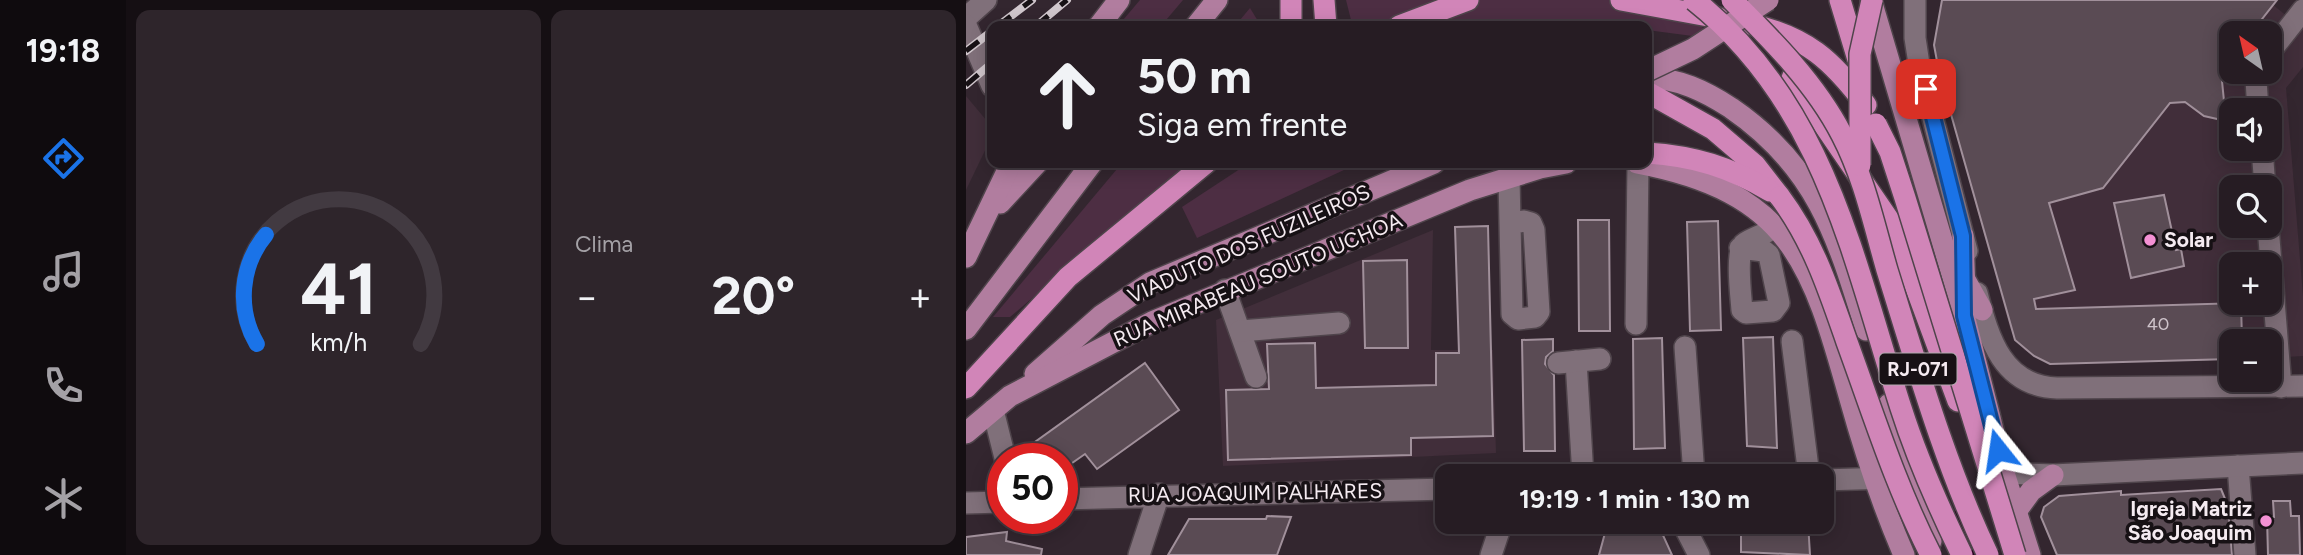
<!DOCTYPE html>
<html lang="pt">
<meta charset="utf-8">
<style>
:root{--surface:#261c23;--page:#2e252b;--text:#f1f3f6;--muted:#a4a1a6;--line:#423a41;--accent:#1a73e8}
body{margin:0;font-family:Figtree,sans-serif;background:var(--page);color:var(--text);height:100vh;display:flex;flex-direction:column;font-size:26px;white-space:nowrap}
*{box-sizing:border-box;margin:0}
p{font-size:23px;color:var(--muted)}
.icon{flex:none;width:38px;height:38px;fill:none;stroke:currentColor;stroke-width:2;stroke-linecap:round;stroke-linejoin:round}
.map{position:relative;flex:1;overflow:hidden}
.sheet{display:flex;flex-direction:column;gap:10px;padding:10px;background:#150f13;width:840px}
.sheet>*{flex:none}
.guide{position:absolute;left:21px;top:21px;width:665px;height:147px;border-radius:14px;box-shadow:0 4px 18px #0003,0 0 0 2px var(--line);background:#261c23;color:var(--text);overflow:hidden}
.needle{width:46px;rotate:326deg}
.tools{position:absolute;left:1253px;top:21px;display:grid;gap:14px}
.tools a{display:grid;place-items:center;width:63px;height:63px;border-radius:14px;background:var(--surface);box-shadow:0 4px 18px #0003,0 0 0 2px var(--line);font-size:35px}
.speed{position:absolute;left:21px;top:443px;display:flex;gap:14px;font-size:35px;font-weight:700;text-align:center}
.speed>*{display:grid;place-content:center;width:91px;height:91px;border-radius:50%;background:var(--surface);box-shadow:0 4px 18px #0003,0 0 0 2px var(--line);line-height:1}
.speed .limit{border:10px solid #d22;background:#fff;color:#111}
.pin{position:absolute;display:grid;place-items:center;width:60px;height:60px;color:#fff;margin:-30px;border-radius:14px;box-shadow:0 4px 10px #0006}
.me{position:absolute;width:77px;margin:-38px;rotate:345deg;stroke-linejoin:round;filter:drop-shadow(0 0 5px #0008)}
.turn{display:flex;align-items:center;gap:24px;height:147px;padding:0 35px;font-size:32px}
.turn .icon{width:91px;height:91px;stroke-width:2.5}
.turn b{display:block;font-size:49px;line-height:60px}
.big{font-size:52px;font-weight:700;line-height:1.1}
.sheet .tile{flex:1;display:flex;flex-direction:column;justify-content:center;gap:10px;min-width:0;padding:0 24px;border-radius:14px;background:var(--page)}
.sheet .dial{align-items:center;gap:0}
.dial svg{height:182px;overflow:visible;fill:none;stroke:var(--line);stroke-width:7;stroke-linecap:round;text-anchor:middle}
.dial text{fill:var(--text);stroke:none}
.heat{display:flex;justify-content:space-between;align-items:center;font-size:38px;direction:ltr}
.sheet .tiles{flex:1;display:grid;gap:10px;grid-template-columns:repeat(2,1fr)}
.trip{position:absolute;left:469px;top:464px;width:399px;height:70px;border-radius:14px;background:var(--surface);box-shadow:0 4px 18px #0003,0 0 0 2px var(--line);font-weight:700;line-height:70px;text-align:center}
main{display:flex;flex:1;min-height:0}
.dock{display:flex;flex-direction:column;width:126px;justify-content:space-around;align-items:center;background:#0f0b0e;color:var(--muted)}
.dock .icon{width:49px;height:49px}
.dock .active{color:var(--accent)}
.dock b{font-size:32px;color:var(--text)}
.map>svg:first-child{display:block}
.built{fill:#412e3a;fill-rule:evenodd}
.green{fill:#4d2e43}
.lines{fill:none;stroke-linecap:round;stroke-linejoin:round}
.river{stroke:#2a0621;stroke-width:33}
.building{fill:#5a4b54;stroke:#a1909b;stroke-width:2}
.minor-casing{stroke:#4f444b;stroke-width:24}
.major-casing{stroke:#4f444b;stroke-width:24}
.highway-casing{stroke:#4f444b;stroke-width:24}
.minor{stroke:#80707a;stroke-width:21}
.major{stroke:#b17d9f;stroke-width:21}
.highway{stroke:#d185b8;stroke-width:21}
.rail-casing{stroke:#d1c7cd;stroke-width:8}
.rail{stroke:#171115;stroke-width:5;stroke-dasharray:16;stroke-linecap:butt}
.major-bridge-casing{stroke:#4f444b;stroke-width:24;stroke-linecap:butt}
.highway-bridge-casing{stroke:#4f444b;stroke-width:24;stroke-linecap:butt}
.major-bridge{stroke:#b17d9f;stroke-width:21}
.highway-bridge{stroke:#d185b8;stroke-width:21}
.route-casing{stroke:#114b97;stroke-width:18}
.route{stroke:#1a73e8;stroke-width:12}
.poi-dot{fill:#f491d4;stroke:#171115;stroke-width:2.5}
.labels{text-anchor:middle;stroke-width:7;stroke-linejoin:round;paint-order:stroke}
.number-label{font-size:18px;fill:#cec3ca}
.shield{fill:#171115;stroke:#b2aaaf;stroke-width:2}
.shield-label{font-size:19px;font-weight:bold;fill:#f5ebf1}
.poi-label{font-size:21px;font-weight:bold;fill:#f5ebf1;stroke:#171115;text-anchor:start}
.street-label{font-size:21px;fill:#f5ebf1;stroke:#171115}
</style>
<main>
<nav class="dock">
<b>19:18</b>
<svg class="icon active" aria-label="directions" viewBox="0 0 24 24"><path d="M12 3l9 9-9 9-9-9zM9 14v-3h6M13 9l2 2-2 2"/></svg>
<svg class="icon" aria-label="music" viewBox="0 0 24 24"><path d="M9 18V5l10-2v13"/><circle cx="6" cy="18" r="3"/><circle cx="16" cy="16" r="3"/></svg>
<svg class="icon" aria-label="phone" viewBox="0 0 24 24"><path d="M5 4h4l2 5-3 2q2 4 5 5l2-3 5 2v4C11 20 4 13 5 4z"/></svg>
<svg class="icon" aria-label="climate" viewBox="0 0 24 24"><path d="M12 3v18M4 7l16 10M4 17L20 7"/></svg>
</nav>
<section class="sheet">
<div class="tiles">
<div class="tile dial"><svg viewBox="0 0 100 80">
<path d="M14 69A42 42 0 1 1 86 69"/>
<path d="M14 69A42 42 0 0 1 18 21" stroke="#1a73e8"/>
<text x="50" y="56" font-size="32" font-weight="700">41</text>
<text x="50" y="72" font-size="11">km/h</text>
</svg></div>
<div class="tile"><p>Clima</p>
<div class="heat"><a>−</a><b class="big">20°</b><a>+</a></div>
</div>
</div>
</section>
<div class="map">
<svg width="1337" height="555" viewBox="0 0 1337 555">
<rect width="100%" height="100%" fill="#33262f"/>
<g class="built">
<path d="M976,0H1301L1337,29V67L1320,88L1337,296V356L1304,358V341H1265V359L1084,364L1058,350L1044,328L973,72L968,45ZM1265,33H1304V72H1265ZM1265,110H1304V149H1265ZM1265,187H1304V226H1265ZM1265,264H1304V303H1265Z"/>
<polygon points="0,96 26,127 26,136 0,190"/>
<polygon points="467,230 465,350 527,350 530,453 257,466 250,320"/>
</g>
<g class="green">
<polygon points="174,0 217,0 195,26 152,26"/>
<polygon points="380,0 689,0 723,16 737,28 734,37 681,30 681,26 626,24 390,26 385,20"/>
<polygon points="284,8 295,26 269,26"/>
<polygon points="156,163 225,163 44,317 27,317"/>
<polygon points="283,163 393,163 231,238 216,207"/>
</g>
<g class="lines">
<polyline class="river" points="996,526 1009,555"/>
</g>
<g class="building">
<polygon points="976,0 1311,0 1285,33 1265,33 1265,57 1255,71 1260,121 1238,116 1219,102 1204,103 1137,188 1083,203 1109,290 1068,299 1070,309 1275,303 1276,341 1265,341 1265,359 1084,364 1068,356 1049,340 973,72 968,45"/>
<polygon points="1198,195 1210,250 1215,249 1218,266 1165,278 1148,203"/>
<polygon points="612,220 643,220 644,331 613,331"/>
<polygon points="752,221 755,330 724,331 721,222"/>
<polygon points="522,226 527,436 445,438 445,455 262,460 260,390 303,389 301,344 349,343 350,388 470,385 470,353 493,353 489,227"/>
<polygon points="441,260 442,348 399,348 397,261"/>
<polygon points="807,337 811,448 781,446 777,338"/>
<polygon points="696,338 699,448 668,449 667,339"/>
<polygon points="587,339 587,351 580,357 579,364 588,375 589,451 558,451 556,340"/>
<polygon points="179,363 213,410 131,469 119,454 96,470 96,458 71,458 62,447"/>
<polygon points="1255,489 1262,506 1266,555 1091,555 1075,517 1078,507 1093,496 1155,491 1155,495"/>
<polygon points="1307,501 1324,501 1325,516 1333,516 1334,555 1302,555 1301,517 1308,517"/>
<polygon points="301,516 325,517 311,555 202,555 223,519 300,519"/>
<polygon points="642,522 691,522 706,555 633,555"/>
<polygon points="775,522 842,522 844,555 775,552"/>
<polygon points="41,532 40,541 76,549 75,555 0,555 0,537"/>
</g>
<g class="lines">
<g class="minor-casing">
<g id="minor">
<polyline points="949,0 949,38 953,64 1001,251"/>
<polyline points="0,18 20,0"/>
<polyline points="0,25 26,86"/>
<polyline points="1304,52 1337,10"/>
<polyline points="1292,110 1290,80 1293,72"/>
<polyline points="1296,149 1299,187"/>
<polyline points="543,178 546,314 552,319 569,317 573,312 568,230 565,223 558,221 545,224"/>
<polyline points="1302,226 1315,387"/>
<path d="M774,248L798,251L803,255L813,303L807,311L780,313L776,310C775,297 769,249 779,243C788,237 799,235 808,227"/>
<polyline points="259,290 290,377"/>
<path d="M1011,293C1023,340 1037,386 1091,388L1337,386"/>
<polyline points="670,324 672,163"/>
<polyline points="274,331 373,323"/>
<polyline points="826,341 843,476"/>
<polyline points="719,347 728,476"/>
<polyline points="610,361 617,476"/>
<polyline points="592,363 634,359"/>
<polyline points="27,410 39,458"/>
<polyline points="1272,466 1279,555"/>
<polyline points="1038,473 1087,475 1337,463"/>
<polyline points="856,480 924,478"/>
<polyline points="96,499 481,489"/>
<polyline points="0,503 37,502"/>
<polyline points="716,522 733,555"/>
<polyline points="173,555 193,494"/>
<polyline points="525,555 536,522"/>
</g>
</g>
<g class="major-casing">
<g id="major">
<polyline points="905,0 998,315 1038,473 1064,555"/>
<polyline points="133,26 153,0"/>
<polyline points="230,26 251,0"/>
<path d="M681,78C712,78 739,91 765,108C851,167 871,236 900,330"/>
<path d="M671,163C825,192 846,263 884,399C899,453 916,504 938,555"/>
<polyline points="34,203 71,163"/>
<polyline points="997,236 999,292"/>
<polyline points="0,257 45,163"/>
<polyline points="998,278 1016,310"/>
<polyline points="0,329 126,163"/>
<polyline points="69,374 136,315 184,283 468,163"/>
<polyline points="923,404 965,541"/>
<polyline points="0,433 44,396 186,322 504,190 574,168 600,163"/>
<polyline points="1049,513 1065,491 1087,475"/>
</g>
</g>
<g class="highway-casing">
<g id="highway">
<polyline points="358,0 360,26"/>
<polyline points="655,0 753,18"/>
<polyline points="874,0 893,63"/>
<path d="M784,24C841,37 866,60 900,105"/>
<polyline points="325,26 325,0"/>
<polyline points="433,26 502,0"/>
<polyline points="826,78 927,226 992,401"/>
<polyline points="681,92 747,129 789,165 814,197"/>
<path d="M681,153C728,156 764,167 804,191"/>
<polyline points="0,388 102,277 240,163"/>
</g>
</g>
<use href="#minor" class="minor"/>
<use href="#major" class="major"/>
<use href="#highway" class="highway"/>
<g class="rail-casing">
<g id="rail">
<polyline points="32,26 66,0"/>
<polyline points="70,26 101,0"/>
<polyline points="0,51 26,31"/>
<polyline points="0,85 26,63"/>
</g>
</g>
<use href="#rail" class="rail"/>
<g class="major-bridge-casing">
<polyline id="major-bridge" points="681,71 727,49 802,0"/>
</g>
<g class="highway-bridge-casing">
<g id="highway-bridge">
<path d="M728,0C859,104 887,259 935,408C951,458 973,508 996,555"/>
<path d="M766,0C806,40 850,84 876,135C898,177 908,225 921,270C951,366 979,465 1022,555"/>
<polyline points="910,124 924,152 939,198 1049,555"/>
<polyline points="894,165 894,54 906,0"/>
<path d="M814,197C847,241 863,290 881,342C907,413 930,487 965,555"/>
</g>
</g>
<use href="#major-bridge" class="major-bridge"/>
<use href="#highway-bridge" class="highway-bridge"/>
</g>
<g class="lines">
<g class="route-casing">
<polyline id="route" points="960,89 997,236 998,316 1032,450"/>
</g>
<use href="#route" class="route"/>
</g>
<g class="poi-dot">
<circle cx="1184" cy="240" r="7"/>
<circle cx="1300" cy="521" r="7"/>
</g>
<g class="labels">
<g class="number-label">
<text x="1192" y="330">40</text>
</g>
<rect class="shield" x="913.5" y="353.5" width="77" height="31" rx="5"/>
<g class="shield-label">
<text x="952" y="376">RJ-071</text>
</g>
<g class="poi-label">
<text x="1198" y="247">Solar</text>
<text x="1286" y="516" text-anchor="end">Igreja Matriz<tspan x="1286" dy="24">São Joaquim</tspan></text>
</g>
<g class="street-label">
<text transform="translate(283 244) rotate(-24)" y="7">VIADUTO DOS FUZILEIROS</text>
<text transform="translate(292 280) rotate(-23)" y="7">RUA MIRABEAU SOUTO UCHOA</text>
<text transform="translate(289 493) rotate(-1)" y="7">RUA JOAQUIM PALHARES</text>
</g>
</g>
</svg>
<div class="tools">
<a><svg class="needle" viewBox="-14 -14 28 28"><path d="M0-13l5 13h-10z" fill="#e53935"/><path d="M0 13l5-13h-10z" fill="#a4a1a6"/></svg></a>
<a><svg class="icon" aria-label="sound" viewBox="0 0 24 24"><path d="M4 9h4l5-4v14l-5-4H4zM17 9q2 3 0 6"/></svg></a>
<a><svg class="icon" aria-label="search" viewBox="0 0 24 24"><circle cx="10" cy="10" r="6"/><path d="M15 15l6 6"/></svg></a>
<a>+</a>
<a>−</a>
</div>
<div class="speed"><div class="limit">50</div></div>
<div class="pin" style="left:960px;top:89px;background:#d93025"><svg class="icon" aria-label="arrive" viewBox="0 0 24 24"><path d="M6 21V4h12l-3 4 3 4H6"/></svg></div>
<svg class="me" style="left:1032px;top:450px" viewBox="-20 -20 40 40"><path d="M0-17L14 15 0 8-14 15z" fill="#1a73e8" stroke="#fff" stroke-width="4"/></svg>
<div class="trip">19:19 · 1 min · 130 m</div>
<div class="guide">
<div class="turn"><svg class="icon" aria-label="ahead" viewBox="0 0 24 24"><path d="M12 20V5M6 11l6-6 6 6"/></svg><div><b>50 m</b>Siga em frente</div></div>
</div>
</div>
</main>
